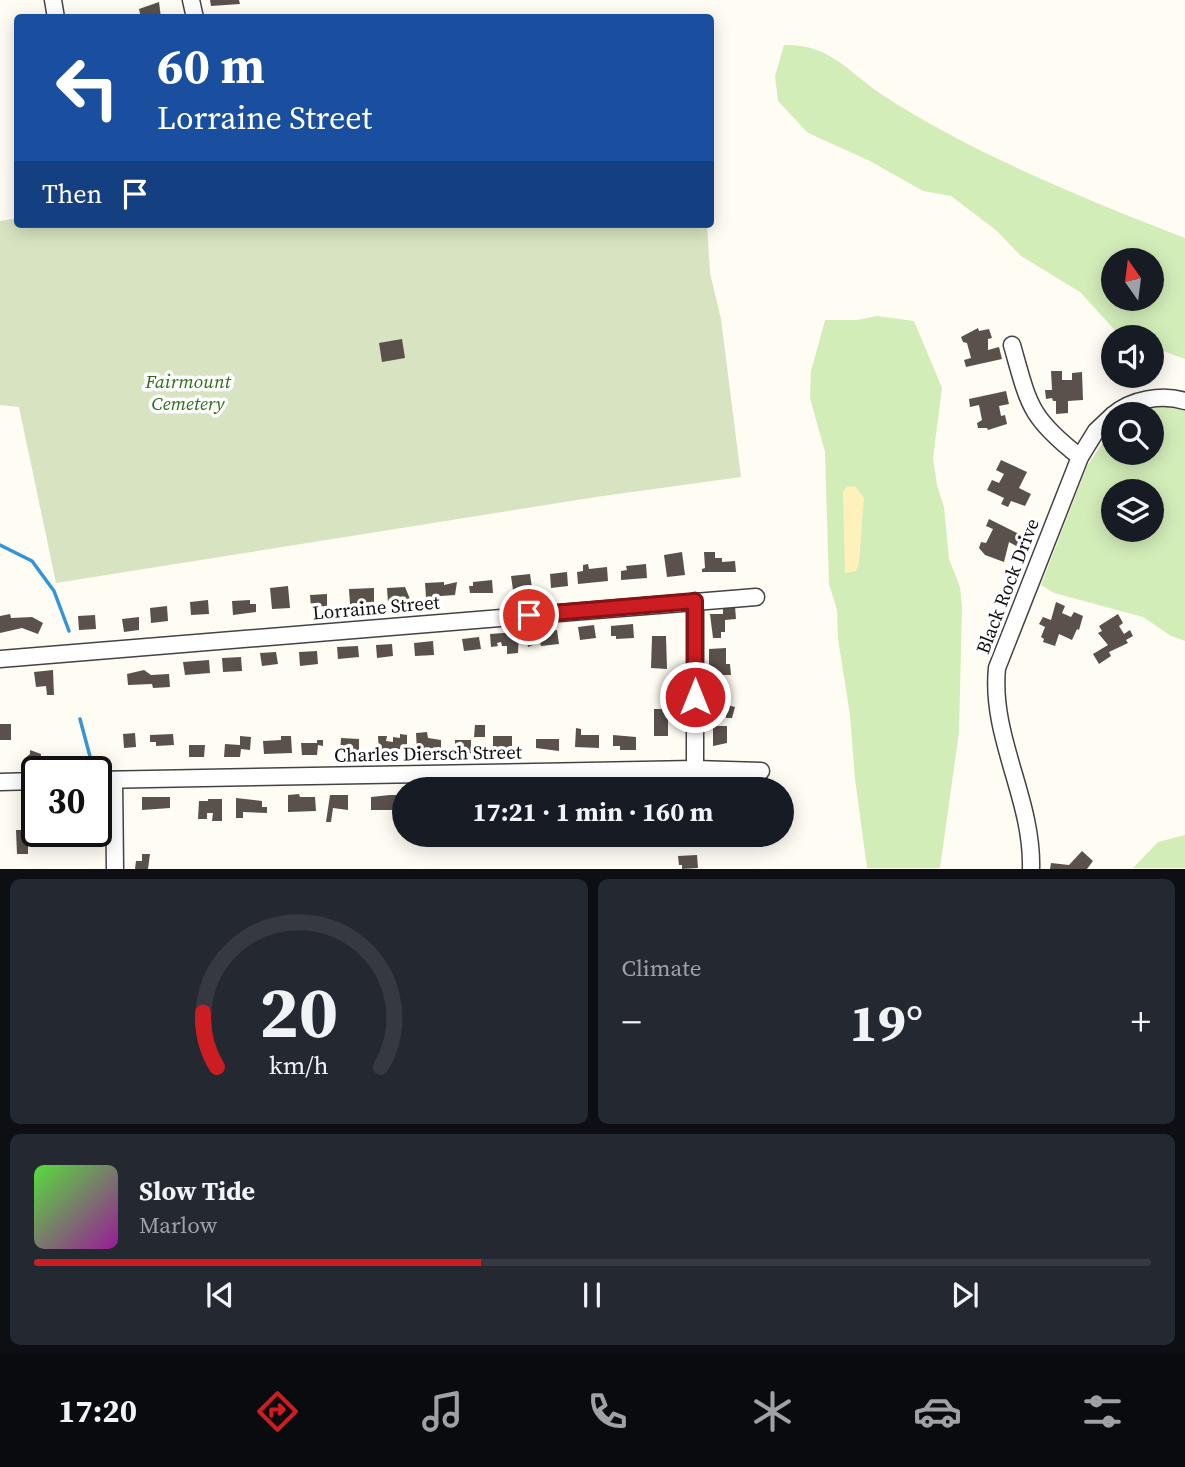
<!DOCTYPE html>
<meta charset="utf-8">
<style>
:root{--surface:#171b24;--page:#242831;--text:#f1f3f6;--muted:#9ea1a6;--line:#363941;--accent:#cc1d22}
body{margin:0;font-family:"Source Serif 4",serif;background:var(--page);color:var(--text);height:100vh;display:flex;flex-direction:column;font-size:26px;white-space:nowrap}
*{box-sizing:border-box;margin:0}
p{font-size:23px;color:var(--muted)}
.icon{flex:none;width:38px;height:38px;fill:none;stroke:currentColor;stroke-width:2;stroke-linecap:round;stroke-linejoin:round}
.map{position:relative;height:869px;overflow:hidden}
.drawer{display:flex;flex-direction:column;gap:10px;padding:10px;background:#0d0f14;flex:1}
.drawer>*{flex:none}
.guide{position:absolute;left:14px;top:14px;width:700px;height:214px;border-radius:7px;box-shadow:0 4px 18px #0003;background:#1a4fa0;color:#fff;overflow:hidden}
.needle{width:46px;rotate:346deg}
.controls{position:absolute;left:1101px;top:248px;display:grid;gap:14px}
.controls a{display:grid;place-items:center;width:63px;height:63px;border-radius:50%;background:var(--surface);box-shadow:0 4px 18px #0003;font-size:35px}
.speed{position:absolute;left:21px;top:756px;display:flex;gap:14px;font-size:35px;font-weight:700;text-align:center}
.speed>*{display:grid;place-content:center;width:91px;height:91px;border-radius:50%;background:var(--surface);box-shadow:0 4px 18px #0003;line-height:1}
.speed .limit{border:4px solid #111;border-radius:10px;background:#fff;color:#111}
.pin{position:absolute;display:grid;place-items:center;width:60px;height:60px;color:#fff;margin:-30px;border:4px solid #fff;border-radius:50%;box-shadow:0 2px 7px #0007}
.me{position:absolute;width:77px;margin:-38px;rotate:0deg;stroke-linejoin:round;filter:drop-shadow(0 0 5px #0008)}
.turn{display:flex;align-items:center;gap:24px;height:147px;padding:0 28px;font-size:32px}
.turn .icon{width:91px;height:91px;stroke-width:2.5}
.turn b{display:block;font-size:49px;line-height:60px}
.then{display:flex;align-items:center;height:66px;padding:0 28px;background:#0003;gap:14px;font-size:26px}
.big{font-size:52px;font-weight:700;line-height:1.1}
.drawer .card{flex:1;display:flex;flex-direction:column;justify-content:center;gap:10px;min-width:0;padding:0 24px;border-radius:10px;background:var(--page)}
.drawer .dial{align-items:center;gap:0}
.dial svg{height:182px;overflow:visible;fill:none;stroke:var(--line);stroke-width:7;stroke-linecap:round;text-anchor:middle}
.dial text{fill:var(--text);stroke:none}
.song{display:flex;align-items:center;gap:21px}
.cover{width:84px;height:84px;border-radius:10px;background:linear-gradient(135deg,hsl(110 70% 55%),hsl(300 70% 35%))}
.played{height:7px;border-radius:4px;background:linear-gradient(90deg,var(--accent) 40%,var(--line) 40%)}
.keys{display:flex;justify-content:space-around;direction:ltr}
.heat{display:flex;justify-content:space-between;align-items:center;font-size:38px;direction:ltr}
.drawer .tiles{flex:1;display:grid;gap:10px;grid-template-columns:1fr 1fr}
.card:last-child{grid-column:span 2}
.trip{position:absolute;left:392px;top:777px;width:402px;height:70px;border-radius:35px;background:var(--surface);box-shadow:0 4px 18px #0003;font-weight:700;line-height:70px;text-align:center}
.menu{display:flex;height:112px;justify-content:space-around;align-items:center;background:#090b0e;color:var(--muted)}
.menu .icon{width:49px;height:49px}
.menu .on{color:var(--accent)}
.menu b{font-size:32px;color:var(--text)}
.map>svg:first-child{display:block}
.green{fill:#d3edb9;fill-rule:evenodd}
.sand{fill:#fef1bc}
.cemetery{fill:#d8e4c1}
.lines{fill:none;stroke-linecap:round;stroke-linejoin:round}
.stream{stroke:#3594d7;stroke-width:3.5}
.building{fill:#5a514b}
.minor-casing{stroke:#434343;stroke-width:19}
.minor{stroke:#fff;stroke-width:16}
.route-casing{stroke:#851316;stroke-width:18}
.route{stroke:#cc1d22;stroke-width:12}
.labels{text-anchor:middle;stroke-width:7;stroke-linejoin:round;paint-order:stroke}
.park-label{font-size:19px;font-style:italic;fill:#2a6e1a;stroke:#fff}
.street-label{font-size:19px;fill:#101010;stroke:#fff}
</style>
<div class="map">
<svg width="1185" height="869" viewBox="0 0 1185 869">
<rect width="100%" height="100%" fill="#fffdf3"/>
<g class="green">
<path d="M784,45C830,44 847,71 881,94C971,153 1085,199 1185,238V359L1163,351H1152V338H1122L1080,292L1021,256L997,231L951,196L923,191L870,161L808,133L778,101L775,76ZM1113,261H1152V299H1113Z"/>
<polygon points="877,316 914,321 942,388 933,458 937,485 944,507 949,559 960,587 962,607 959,732 940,868 867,868 855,779 850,715 838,639 837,610 829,584 825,452 810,398 811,371 825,320 857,320"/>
<path d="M1155,405L1185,410V641L1171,636L1143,617L1054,593L1041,585L1087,466L1113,428V453H1152V415H1130ZM1113,492H1152V530H1113Z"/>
<polygon points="1185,835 1185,868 1133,868 1158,842"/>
</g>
<polygon class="sand" points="855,486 864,498 859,563 856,571 845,573 843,492 847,487"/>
<polygon class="cemetery" points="17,218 18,224 707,224 710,273 721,319 741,477 596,497 56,583 19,407 0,405 0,221"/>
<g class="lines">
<g class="stream">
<polyline points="0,545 32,561 54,591 69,631"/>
<polyline points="80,719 92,764"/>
</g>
</g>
<g class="building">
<polygon points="210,0 239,0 240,4 211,6"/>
<polygon points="159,2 161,18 141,18 139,9"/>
<polygon points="978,328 979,331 989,329 992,338 988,339 988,350 999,347 1002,359 966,367 964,360 971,358 967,343 963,342 961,337"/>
<polygon points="402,339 405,358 382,362 379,343"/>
<polygon points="1051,371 1062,371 1062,380 1072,380 1072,373 1082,372 1083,400 1068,401 1068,413 1056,414 1056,401 1053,401 1052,398 1046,399 1045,390 1052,390"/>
<polygon points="1006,391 1009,404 999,406 1001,416 1005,415 1007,424 988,430 987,428 978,428 977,423 982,420 979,405 970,407 969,399"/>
<polygon points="1001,460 1027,472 1019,488 1031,494 1025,506 1011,501 1008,507 1001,504 1004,498 987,490 992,480 999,483 1004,474 996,470"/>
<polygon points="989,519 1023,536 1018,547 1009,542 1004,562 985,555 979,548 981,542 986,543 993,529 986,526"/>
<polygon points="682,552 685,575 667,577 664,555"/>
<polygon points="704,552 715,552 715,558 722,558 722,562 735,561 736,572 702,572 702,569 705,568"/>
<polygon points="588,564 589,569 607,567 608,581 578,584 577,572 583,571 583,565"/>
<polygon points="646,564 647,578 621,580 621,571 627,570 626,566"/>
<polygon points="567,572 568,586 551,588 550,574"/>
<polygon points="530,574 532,588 513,590 511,576"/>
<polygon points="492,580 493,593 470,593 469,586 473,586 473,582"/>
<polygon points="444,582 444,585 457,582 455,595 426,597 425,583"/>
<polygon points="288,586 290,608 272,609 270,588"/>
<polygon points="405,587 410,599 388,603 387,588"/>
<polygon points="374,588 374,603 350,604 349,589"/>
<polygon points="327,594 327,606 311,607 310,595"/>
<polygon points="208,600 209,614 191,615 190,602"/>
<polygon points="250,600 250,604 256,604 256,612 233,615 232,601"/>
<polygon points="1056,602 1065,606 1062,613 1071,617 1074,612 1083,616 1079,630 1077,629 1072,640 1059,634 1055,646 1043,642 1044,639 1041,637 1045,627 1039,624 1043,617 1051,620"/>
<polygon points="167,606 168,621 151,623 150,608"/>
<polygon points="735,606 736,619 725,620 725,632 721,632 721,638 713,638 710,614 723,614 723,607"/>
<polygon points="10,614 11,618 32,617 43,623 38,634 22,628 0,633 0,616"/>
<polygon points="1118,614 1123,623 1119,626 1124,634 1130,630 1133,636 1126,640 1128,643 1109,652 1111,656 1099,664 1093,654 1108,645 1098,633 1102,631 1099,626"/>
<polygon points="95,615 96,629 79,630 78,616"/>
<polygon points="139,617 139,630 124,632 122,619"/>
<polygon points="633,624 634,638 616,639 616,636 611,636 611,626"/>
<polygon points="594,625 596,638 580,640 578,627"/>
<polygon points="557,630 559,644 541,646 540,642 528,647 526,635"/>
<polygon points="519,632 518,653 507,654 507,646 502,646 501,642 497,643 498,646 491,647 490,634"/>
<polygon points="652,636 666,636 667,669 651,668"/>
<polygon points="479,637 481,649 464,651 462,639"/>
<polygon points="433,641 434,655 415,656 414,643"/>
<polygon points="392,644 393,656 377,658 376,645"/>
<polygon points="358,646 359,657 338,659 337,647"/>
<polygon points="726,648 726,664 730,664 731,675 714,675 714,669 709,670 709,649"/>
<polygon points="317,651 318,664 300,666 299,652"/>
<polygon points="276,652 278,664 262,666 260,653"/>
<polygon points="241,657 242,671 223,672 222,658"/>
<polygon points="209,660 210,673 185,675 183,662"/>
<polygon points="53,670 54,695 47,695 46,686 36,687 34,672"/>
<polygon points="144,670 151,675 169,674 170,687 153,688 152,684 128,685 127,674"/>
<polygon points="712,687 726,687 727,705 735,707 732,718 726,718 726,711 713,712"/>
<rect x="654" y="709" width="14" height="27"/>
<rect x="0" y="724" width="11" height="16"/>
<polygon points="475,725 485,725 485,737 474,737"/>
<polygon points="713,726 727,726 727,743 713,746"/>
<polygon points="576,728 581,729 581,735 599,735 599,748 575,747"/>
<polygon points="427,732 428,738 441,740 441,750 417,751 416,733"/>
<polygon points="135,733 136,747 124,748 123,734"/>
<polygon points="173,734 174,745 156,746 156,742 150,742 150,735"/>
<polygon points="400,734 407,735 407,749 395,749 395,754 379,754 378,736 387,736 386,741 393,742 393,737 400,738"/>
<polygon points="613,735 636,737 636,750 620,750 620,746 613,746"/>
<polygon points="240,736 251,737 250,750 241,749 240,757 224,757 225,744 240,745"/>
<polygon points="281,736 291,736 292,753 264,754 263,741 281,740"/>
<rect x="493" y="736" width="19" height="14"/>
<polygon points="341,738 359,739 359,754 340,753"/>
<polygon points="536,739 559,739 559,751 536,748"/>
<polygon points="317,740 323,740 323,746 318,745 317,755 302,755 301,743 317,743"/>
<rect x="455" y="740" width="16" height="13"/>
<polygon points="189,745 205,745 204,757 189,757"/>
<polygon points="30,750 41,754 41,769 24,769 24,759 30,754"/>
<polygon points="299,794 300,797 315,797 316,811 288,812 288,795"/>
<polygon points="330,795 348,795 348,810 333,808 331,822 326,822"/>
<polygon points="390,795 404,795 404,810 371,810 371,797"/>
<polygon points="142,797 170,797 170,808 142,810"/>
<polygon points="236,798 262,801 262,807 267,807 267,813 243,812 243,818 236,818"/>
<polygon points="208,799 222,799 222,821 212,821 213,813 207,813 207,819 198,819 199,801 208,801"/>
<polygon points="16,830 28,830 28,854 17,854"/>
<polygon points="1082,851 1093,861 1087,869 1050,869 1051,863 1069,865"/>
<polygon points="142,854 150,854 148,869 135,869 136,861 142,861"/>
<polygon points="697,855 698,868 682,869 682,865 679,865 678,856"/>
</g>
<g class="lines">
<g class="minor-casing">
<g id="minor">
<polyline points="53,0 56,18"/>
<polyline points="191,0 195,18"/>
<path d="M1012,345C1029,405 1029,417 1080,457"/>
<path d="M1113,415C1132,399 1162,394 1185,401"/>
<polyline points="695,601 695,769"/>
<polyline points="0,659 756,597"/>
<polyline points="96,780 695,769 761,771"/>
<polyline points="114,780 115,869"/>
<polyline points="0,782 37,781"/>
<path d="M1031,869C1033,799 990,737 997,668L1080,457L1096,431L1113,415"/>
</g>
</g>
<use href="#minor" class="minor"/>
</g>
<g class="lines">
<g class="route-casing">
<polyline id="route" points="529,615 695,601 695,697"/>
</g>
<use href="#route" class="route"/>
</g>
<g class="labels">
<g class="park-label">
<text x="188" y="388">Fairmount<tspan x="188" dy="22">Cemetery</tspan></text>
</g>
<g class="street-label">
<text transform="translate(1007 586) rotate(-69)" y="7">Black Rock Drive</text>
<text transform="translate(376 607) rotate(-5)" y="7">Lorraine Street</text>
<text transform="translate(428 753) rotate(-1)" y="7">Charles Diersch Street</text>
</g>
</g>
</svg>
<div class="controls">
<a><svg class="needle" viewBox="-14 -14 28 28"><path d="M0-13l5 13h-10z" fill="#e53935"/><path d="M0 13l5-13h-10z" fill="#9ea1a6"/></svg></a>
<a><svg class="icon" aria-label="sound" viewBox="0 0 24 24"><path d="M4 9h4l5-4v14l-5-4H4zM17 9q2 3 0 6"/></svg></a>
<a><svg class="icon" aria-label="search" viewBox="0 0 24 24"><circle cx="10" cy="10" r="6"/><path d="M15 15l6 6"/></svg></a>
<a><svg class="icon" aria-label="layers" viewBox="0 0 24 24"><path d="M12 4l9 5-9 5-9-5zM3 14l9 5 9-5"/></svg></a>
</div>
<div class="speed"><div class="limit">30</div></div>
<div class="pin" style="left:529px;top:615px;background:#d93025"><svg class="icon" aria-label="arrive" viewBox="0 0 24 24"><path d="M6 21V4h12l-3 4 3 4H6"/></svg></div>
<svg class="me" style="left:695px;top:697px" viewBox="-20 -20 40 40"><circle r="17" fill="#cc1d22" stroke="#fff" stroke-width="3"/><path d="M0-11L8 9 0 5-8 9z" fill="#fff"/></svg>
<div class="trip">17:21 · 1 min · 160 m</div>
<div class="guide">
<div class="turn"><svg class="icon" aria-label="left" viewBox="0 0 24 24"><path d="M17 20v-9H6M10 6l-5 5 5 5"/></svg><div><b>60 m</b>Lorraine Street</div></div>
<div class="then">Then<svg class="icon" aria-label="arrive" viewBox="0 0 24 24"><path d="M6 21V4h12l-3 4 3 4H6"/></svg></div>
</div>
</div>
<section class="drawer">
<div class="tiles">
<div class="card dial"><svg viewBox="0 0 100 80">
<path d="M14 69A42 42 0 1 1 86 69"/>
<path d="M14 69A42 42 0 0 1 8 45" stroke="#cc1d22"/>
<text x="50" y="56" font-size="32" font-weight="700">20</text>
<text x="50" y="72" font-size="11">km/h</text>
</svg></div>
<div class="card"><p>Climate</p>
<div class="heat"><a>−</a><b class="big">19°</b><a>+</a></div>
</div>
<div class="card">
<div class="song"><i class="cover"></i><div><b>Slow Tide</b><p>Marlow</p></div></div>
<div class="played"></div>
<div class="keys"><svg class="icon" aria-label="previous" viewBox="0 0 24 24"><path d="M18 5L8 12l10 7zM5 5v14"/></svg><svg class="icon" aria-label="pause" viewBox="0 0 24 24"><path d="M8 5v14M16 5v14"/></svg><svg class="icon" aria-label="next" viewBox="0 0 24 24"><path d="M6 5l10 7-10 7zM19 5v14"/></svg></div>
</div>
</div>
</section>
<nav class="menu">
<b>17:20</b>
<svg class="icon on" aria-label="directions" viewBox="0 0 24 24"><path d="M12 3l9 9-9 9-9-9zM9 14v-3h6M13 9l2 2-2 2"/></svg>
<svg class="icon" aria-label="music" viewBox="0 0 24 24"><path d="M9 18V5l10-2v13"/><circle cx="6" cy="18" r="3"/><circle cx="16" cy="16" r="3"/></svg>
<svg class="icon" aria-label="phone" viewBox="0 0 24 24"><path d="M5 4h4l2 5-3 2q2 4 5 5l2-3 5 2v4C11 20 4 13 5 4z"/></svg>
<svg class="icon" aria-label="climate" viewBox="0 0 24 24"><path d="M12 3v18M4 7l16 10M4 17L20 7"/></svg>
<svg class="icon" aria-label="car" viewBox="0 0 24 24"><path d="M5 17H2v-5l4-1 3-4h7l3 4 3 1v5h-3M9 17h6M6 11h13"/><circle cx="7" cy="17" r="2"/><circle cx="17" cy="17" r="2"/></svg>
<svg class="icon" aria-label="filters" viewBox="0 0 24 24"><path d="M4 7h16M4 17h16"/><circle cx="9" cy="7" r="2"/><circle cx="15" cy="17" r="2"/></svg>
</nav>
